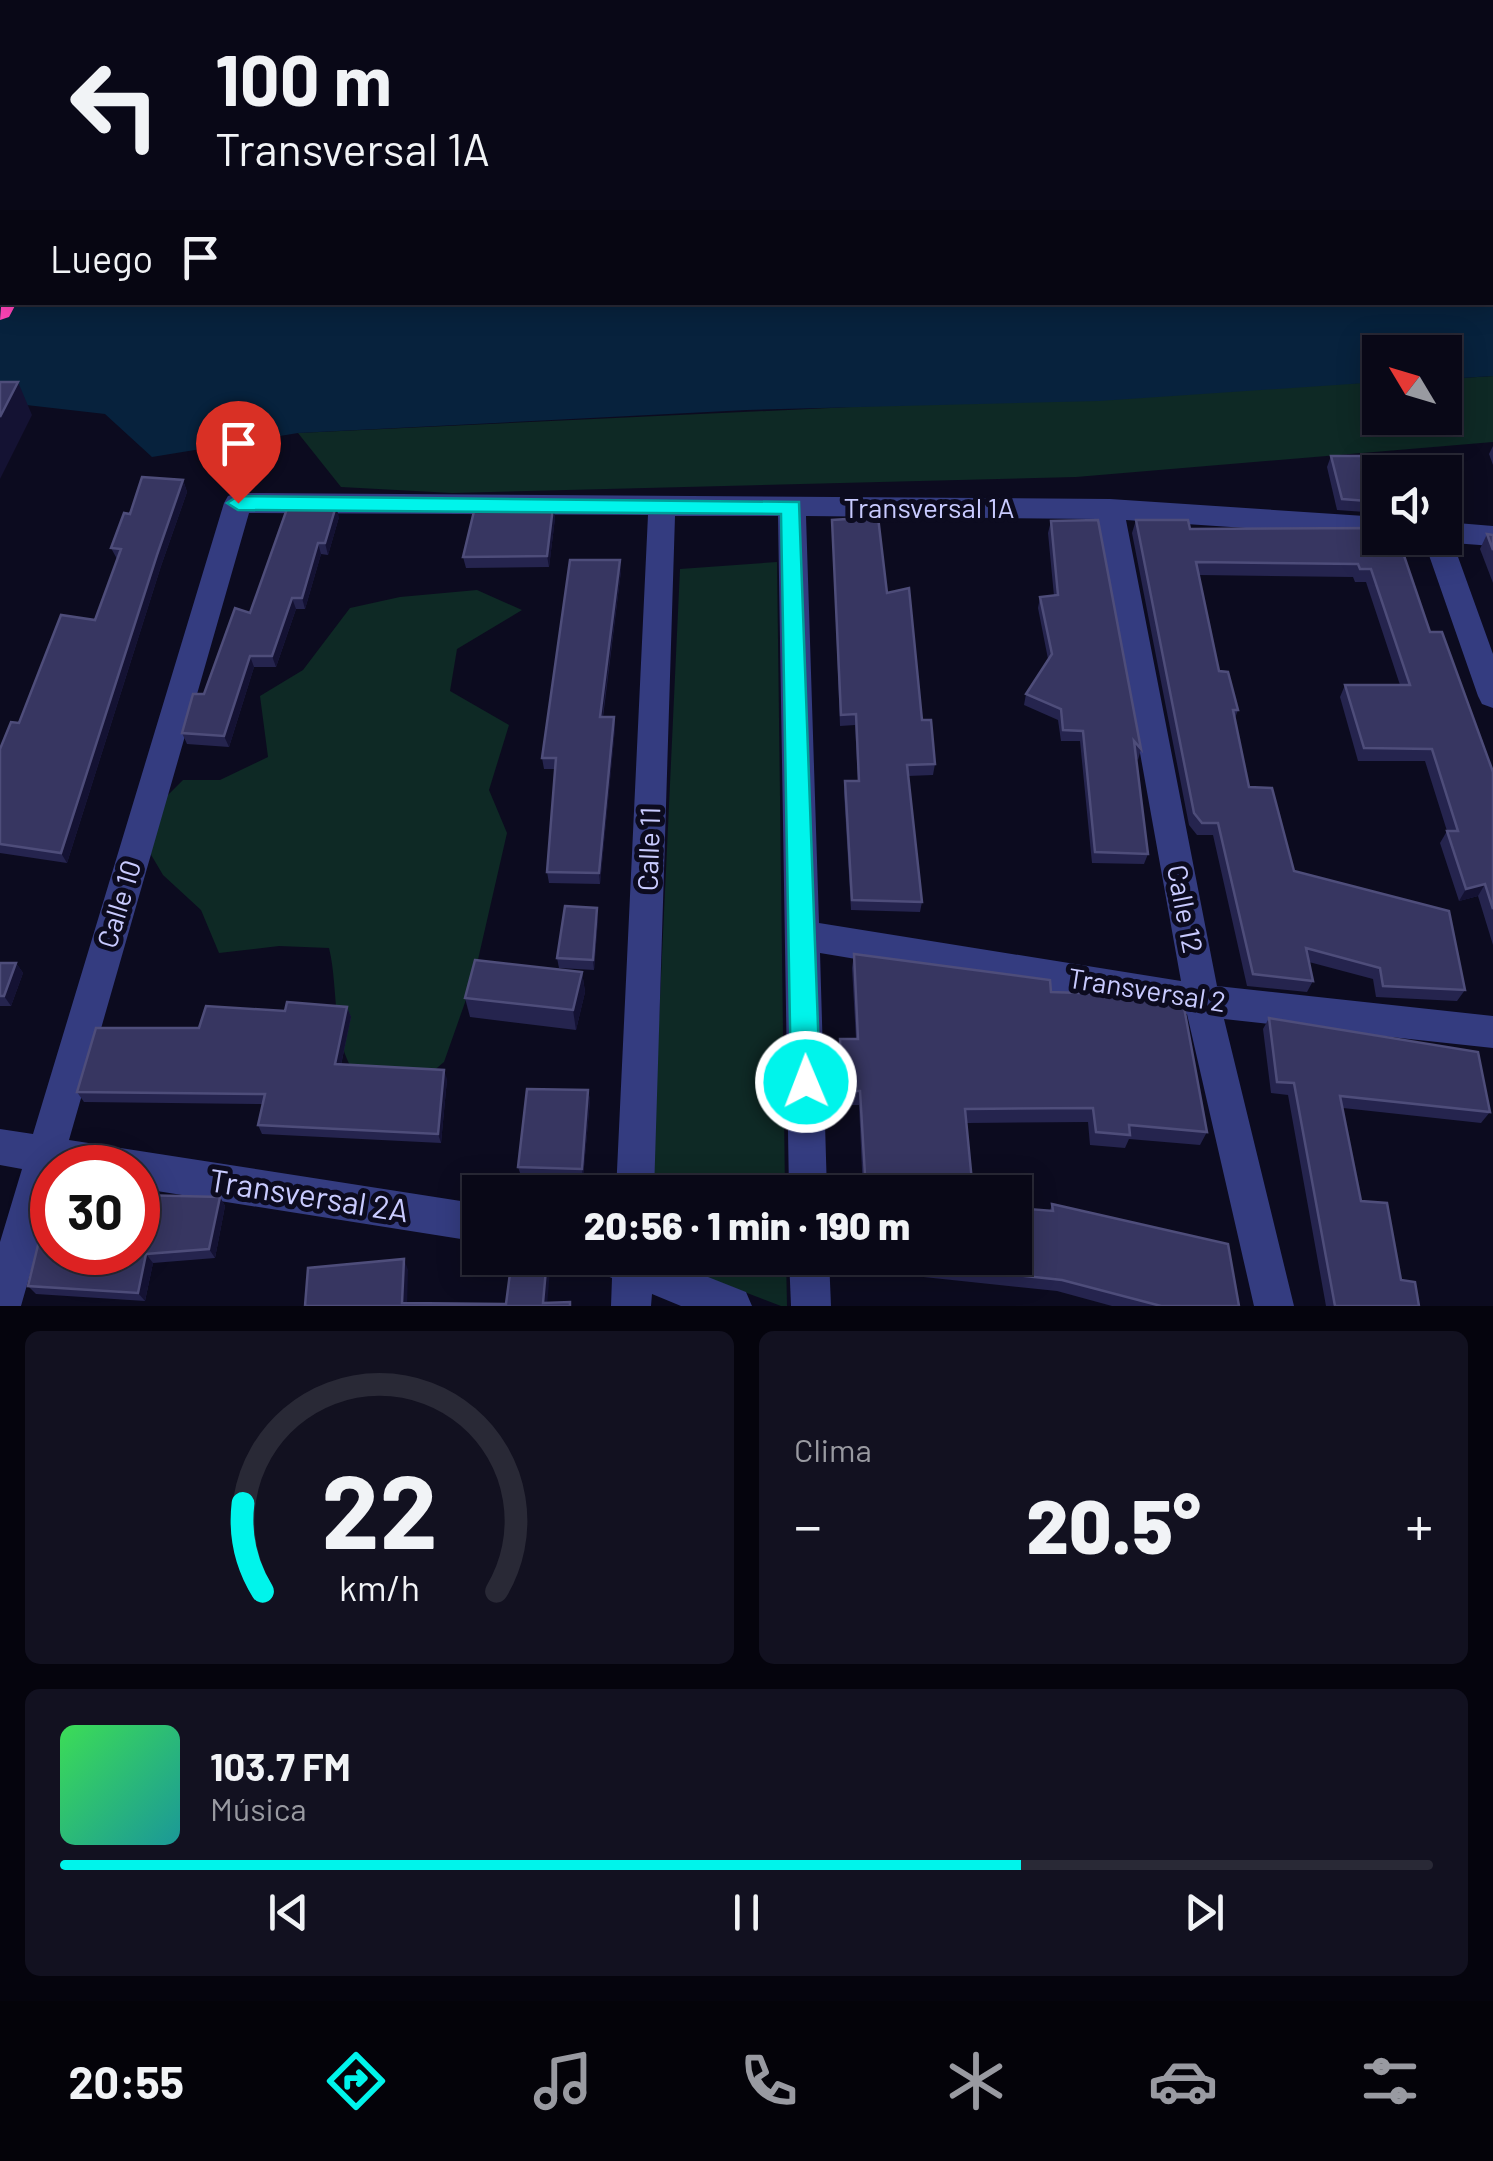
<!DOCTYPE html>
<html lang="es">
<meta charset="utf-8">
<style>
:root{--surface:#090817;--page:#121120;--text:#f1f3f6;--muted:#999aa1;--line:#292936;--accent:#00f4eb}
body{margin:0;font-family:Barlow,sans-serif;background:var(--page);color:var(--text);height:100vh;display:flex;flex-direction:column;font-size:38px;white-space:nowrap}
*{box-sizing:border-box;margin:0}
p{font-size:32px;color:var(--muted)}
.icon{flex:none;width:55px;height:55px;fill:none;stroke:currentColor;stroke-width:2;stroke-linecap:round;stroke-linejoin:round}
.map{position:relative;height:1306px;overflow:hidden}
.panel{display:flex;flex-direction:column;gap:25px;padding:25px;background:#05040d;flex:1}
.panel>*{flex:none}
.top-card{position:absolute;left:0px;top:0px;width:1495px;height:305px;box-shadow:0 5px 25px #0003,0 0 0 2px var(--line);background:#090817;color:var(--text);overflow:hidden}
.needle{width:65px;rotate:308deg}
.buttons{position:absolute;left:1362px;top:335px;display:grid;gap:20px}
.buttons a{display:grid;place-items:center;width:100px;height:100px;border-radius:0px;background:var(--surface);box-shadow:0 5px 25px #0003,0 0 0 2px var(--line);font-size:50px}
.speed{position:absolute;left:30px;top:1145px;display:flex;gap:20px;font-size:50px;font-weight:700;text-align:center}
.speed>*{display:grid;place-content:center;width:130px;height:130px;border-radius:50%;background:var(--surface);box-shadow:0 5px 25px #0003,0 0 0 2px var(--line);line-height:1}
.speed .limit{border:15px solid #d22;background:#fff;color:#111}
.pin{position:absolute;display:grid;place-items:center;width:85px;height:85px;color:#fff;margin:-102px -42px;border-radius:50% 50% 50% 0;rotate:-45deg;box-shadow:0 0 10px #0007}
.pin .icon{rotate:45deg}
.me{position:absolute;width:110px;margin:-55px;rotate:359deg;stroke-linejoin:round;filter:drop-shadow(0 0 8px #0008)}
.turn{display:flex;align-items:center;gap:35px;height:210px;padding:0 50px;font-size:45px}
.turn .icon{width:130px;height:130px;stroke-width:2.5}
.turn b{display:block;font-size:70px;line-height:85px}
.then{display:flex;align-items:center;height:95px;padding:0 50px;background:#0003;gap:20px;font-size:38px}
.big{font-size:75px;font-weight:800;line-height:1.1}
.panel .tile{flex:1;display:flex;flex-direction:column;justify-content:center;gap:15px;min-width:0;padding:0 35px;border-radius:15px;background:var(--page)}
.panel .dial{align-items:center;gap:0}
.dial svg{height:260px;overflow:visible;fill:none;stroke:var(--line);stroke-width:7;stroke-linecap:round;text-anchor:middle}
.dial text{fill:var(--text);stroke:none}
.song{display:flex;align-items:center;gap:30px}
.cover{width:120px;height:120px;border-radius:15px;background:linear-gradient(135deg,hsl(130 70% 55%),hsl(180 70% 35%))}
.played{height:10px;border-radius:5px;background:linear-gradient(90deg,var(--accent) 70%,var(--line) 70%)}
.keys{display:flex;justify-content:space-around;direction:ltr}
.heat{display:flex;justify-content:space-between;align-items:center;font-size:55px;direction:ltr}
.panel .tiles{flex:1;display:grid;gap:25px;grid-template-columns:1fr 1fr}
.tile:last-child{grid-column:span 2}
.trip{position:absolute;left:462px;top:1175px;width:570px;height:100px;border-radius:0px;background:var(--surface);box-shadow:0 5px 25px #0003,0 0 0 2px var(--line);font-weight:800;line-height:100px;text-align:center}
.tabs{display:flex;height:160px;justify-content:space-around;align-items:center;background:#040309;color:var(--muted)}
.tabs .icon{width:70px;height:70px}
.tabs .selected{color:var(--accent)}
.tabs b{font-size:45px;color:var(--text)}
.map>svg:first-child{display:block}
.green{fill:#0e2925}
.water{fill:#07223d}
.lines{fill:none;stroke-linecap:round;stroke-linejoin:round}
.lane{fill:#343c80;fill-rule:evenodd}
.street{fill:#343c80;fill-rule:evenodd}
.highway{fill:#ff44b8;fill-rule:evenodd}
.wall{fill:#25244e}
.shaded-wall{fill:#141233}
.building{fill:#373661;stroke:#4e4d7a;stroke-width:2.5}
.route{fill:#00f4eb;stroke:#009f99;stroke-width:2.5}
.labels{text-anchor:middle;stroke-width:10;stroke-linejoin:round;paint-order:stroke}
.street-label{font-size:28px;fill:#c9cbff;stroke:#0c0b1f}
.near-street-label{font-size:32px;fill:#c9cbff;stroke:#0c0b1f}
</style>
<div class="map">
<svg width="1493" height="1306" viewBox="0 0 1493 1306">
<rect width="100%" height="100%" fill="#0c0b1f"/>
<g class="green">
<polygon points="1493,376 1493,442 1076,477 452,493 341,487 298,433 1380,382 1380,418 1445,418 1445,379"/>
<polygon points="777,562 785,1192 651,1192 680,569"/>
<path d="M477,590L522,610L457,649L450,691L509,725L489,790L507,833L474,977L444,1062L395,1103C383,1093 360,1081 351,1067C332,1034 338,984 329,948L279,946L219,953L201,910L163,875L140,836L159,804L183,780H220L268,757L260,696L303,670L350,608L400,597Z"/>
<polygon points="656,1258 786,1258 787,1306 781,1306"/>
</g>
<polygon class="water" points="1493,31 1493,376 1445,379 1445,352 1380,352 1380,382 1099,401 747,410 298,433 152,457 105,414 0,402 0,130 2,302 1492,302"/>
<g class="lines">
<rect class="lane" x="694" y="0" width="16" height="2"/>
<g class="street">
<path d="M238,493L1110,499L1380,517V537L1126,520L1217,986L1493,1016V1048L1224,1019L1294,1306H1254L1187,1014L820,953L827,1192H789L778,516H675L654,1192H616L648,515L249,513L69,1140L480,1204V1242L138,1188V1168H52V1197L21,1306H0V1242L22,1169L0,1165V1129L33,1134L224,503L228,496ZM806,516L1098,519L1181,981L819,923Z"/>
<polygon points="1445,522 1493,526 1493,546 1453,543 1493,654 1493,708 1482,704 1478,696 1423,538 1445,538"/>
<polygon points="591,1258 660,1258 746,1292 752,1306 681,1306 652,1294 651,1306 611,1306 612,1278 597,1272"/>
<polygon points="789,1258 829,1258 831,1306 791,1306"/>
</g>
<polygon class="highway" points="2,295 2,302 17,302 9,317 0,320"/>
</g>
<g class="wall">
<polygon points="1493,446 1493,465 1489,454"/>
<polygon points="1331,456 1380,491 1379,513 1337,510 1327,467"/>
<polygon points="183,480 187,492 161,566 67,863 0,853 0,749 95,620 117,559 111,548"/>
<polygon points="553,507 555,518 549,567 466,568 463,557"/>
<polygon points="339,517 328,555 321,554 305,609 296,609 276,667 254,667 229,747 187,744 182,733 250,613"/>
<polygon points="832,520 887,593 935,764 933,775 908,776 922,902 920,912 851,910 844,792 845,781 858,781 855,725 840,726"/>
<polygon points="1136,520 1190,529 1380,528 1430,632 1493,772 1493,945 1478,896 1459,901 1440,843 1447,831 1425,761 1358,761 1340,697 1345,685 1400,685 1366,582 1355,582 1353,577 1199,575 1219,671 1238,710 1235,718 1249,787 1294,871 1465,990 1457,1001 1376,997 1373,979 1309,962 1313,981 1307,992 1247,986 1213,835 1197,835 1189,825 1132,533"/>
<polygon points="1051,521 1141,749 1138,760 1136,758 1148,854 1144,864 1092,863 1080,741 1061,741 1058,720 1024,705 1026,694 1048,659 1038,608 1040,597 1054,596 1048,533"/>
<polygon points="1487,534 1493,535 1493,583 1480,549"/>
<polygon points="621,571 603,717 614,717 615,728 600,884 549,883 547,872 555,769 544,769 542,758"/>
<polygon points="598,919 594,970 559,968 557,958"/>
<polygon points="854,954 1051,992 1207,1132 1200,1145 1129,1139 1125,1148 1090,1145 1088,1122 967,1123 973,1192 863,1192 859,1105 841,1105 839,1053 840,1039 856,1039 852,968"/>
<polygon points="0,963 16,963 23,973 11,1006 0,1006"/>
<polygon points="582,972 585,992 576,1030 470,1017 465,998"/>
<polygon points="347,1007 351,1017 341,1065 447,1079 441,1143 262,1134 258,1125 263,1104 84,1102 77,1092 199,1028 285,1011"/>
<polygon points="1269,1018 1490,1112 1481,1123 1343,1108 1361,1201 1401,1280 1419,1306 1326,1306 1288,1095 1271,1093 1263,1029"/>
<polygon points="588,1090 590,1100 583,1178 521,1176 518,1167"/>
<polygon points="220,1197 225,1206 215,1258 153,1263 145,1301 36,1294 28,1286"/>
<polygon points="1052,1204 1239,1306 1112,1306 1057,1291 867,1271 866,1258 1015,1258 1050,1210"/>
</g>
<g class="shaded-wall">
<polygon points="18,382 32,415 0,479 0,417"/>
<polygon points="183,480 187,492 161,566 67,863 61,853 157,555"/>
<polygon points="336,506 339,517 328,555 325,543"/>
<polygon points="553,507 555,518 549,567 547,556"/>
<polygon points="318,543 321,554 305,609 302,598"/>
<polygon points="620,560 621,571 601,728 600,717"/>
<polygon points="292,598 296,609 276,667 272,656"/>
<polygon points="250,656 254,667 229,747 224,736"/>
<polygon points="614,717 615,728 600,884 599,873"/>
<polygon points="1485,884 1478,896 1459,901 1466,889"/>
<polygon points="597,908 598,919 594,970 593,960"/>
<polygon points="16,963 23,973 11,1006 4,996"/>
<polygon points="582,972 585,992 576,1030 573,1010"/>
<polygon points="347,1007 351,1017 339,1074 335,1064"/>
<polygon points="444,1070 447,1079 441,1143 438,1134"/>
<polygon points="588,1090 590,1100 583,1178 582,1169"/>
<polygon points="220,1197 225,1206 215,1258 209,1249"/>
<polygon points="146,1254 153,1263 145,1301 138,1293"/>
<polygon points="547,1258 551,1258 547,1306 543,1303"/>
<polygon points="404,1259 408,1270 407,1306 402,1303"/>
</g>
<g class="building">
<polygon points="0,382 18,382 0,417"/>
<polygon points="1331,456 1368,456 1380,491 1380,502 1342,499"/>
<polygon points="142,477 183,480 157,555 61,853 0,844 0,749 11,722 19,723 61,615 95,620 121,549 111,548 124,513 130,514"/>
<polygon points="288,506 336,506 325,543 318,543 302,598 292,598 272,656 250,656 224,736 182,733 193,694 204,694 235,608 250,613"/>
<polygon points="475,507 553,507 547,556 463,557"/>
<polygon points="878,517 887,593 909,588 922,720 931,720 935,764 907,765 922,902 852,900 845,781 859,781 856,714 841,715 832,520"/>
<polygon points="1098,520 1141,749 1134,741 1148,854 1095,852 1083,731 1063,730 1061,709 1026,694 1052,654 1040,597 1058,595 1051,521"/>
<polygon points="1136,520 1188,520 1190,529 1380,528 1380,538 1398,538 1430,632 1442,632 1493,772 1493,909 1485,884 1466,889 1447,831 1458,831 1432,749 1364,748 1345,685 1410,685 1371,569 1360,569 1358,564 1196,562 1219,671 1228,672 1238,710 1233,710 1249,787 1272,788 1294,871 1449,911 1465,990 1383,986 1380,968 1306,948 1313,981 1253,974 1218,823 1202,823 1194,813"/>
<polygon points="1487,534 1493,535 1493,550"/>
<polygon points="570,560 620,560 600,717 614,717 599,873 547,872 556,758 542,758"/>
<polygon points="565,906 597,908 593,960 557,958"/>
<polygon points="854,954 1050,980 1051,992 1143,995 1183,1002 1207,1132 1129,1125 1130,1135 1096,1132 1093,1108 965,1109 973,1192 866,1192 860,1091 842,1091 840,1039 858,1039"/>
<polygon points="475,960 582,972 573,1010 465,998"/>
<polygon points="0,963 16,963 4,996 0,996"/>
<polygon points="287,1002 347,1007 335,1064 444,1070 438,1134 258,1125 265,1094 77,1092 96,1028 199,1028 206,1006 285,1011"/>
<polygon points="1269,1018 1478,1052 1490,1112 1340,1096 1361,1201 1387,1203 1401,1280 1415,1282 1419,1306 1335,1306 1294,1083 1277,1082"/>
<polygon points="527,1089 588,1090 582,1169 518,1167"/>
<polygon points="51,1192 52,1192 52,1252 138,1252 138,1195 220,1197 209,1249 146,1254 138,1293 28,1286"/>
<polygon points="1052,1204 1228,1244 1239,1306 1161,1306 1062,1280 869,1259 869,1258 1015,1258 1015,1208 1053,1211"/>
<polygon points="512,1258 547,1258 543,1303 570,1302 570,1306 305,1306 308,1268 404,1259 402,1303 506,1304"/>
</g>
<polygon class="route" points="238,496 799,502 820,1082 815,1091 806,1095 796,1091 791,1082 781,514 238,510 227,503"/>
<g class="labels">
<g class="street-label">
<text x="929" y="518">Transversal 1A</text>
<text transform="translate(649 849) rotate(-88)" y="10">Calle 11</text>
<text transform="translate(119 904) rotate(-73)" y="10">Calle 10</text>
<text transform="translate(1185 909) rotate(79)" y="10">Calle 12</text>
<text transform="translate(1147 990) rotate(9)" y="10">Transversal 2</text>
</g>
<g class="near-street-label">
<text transform="translate(309 1196) rotate(9)" y="11">Transversal 2A</text>
</g>
</g>
</svg>
<div class="buttons">
<a><svg class="needle" viewBox="-14 -14 28 28"><path d="M0-13l5 13h-10z" fill="#e53935"/><path d="M0 13l5-13h-10z" fill="#999aa1"/></svg></a>
<a><svg class="icon" aria-label="sound" viewBox="0 0 24 24"><path d="M4 9h4l5-4v14l-5-4H4zM17 9q2 3 0 6"/></svg></a>
</div>
<div class="speed"><div class="limit">30</div></div>
<div class="pin" style="left:238px;top:503px;background:#d93025"><svg class="icon" aria-label="arrive" viewBox="0 0 24 24"><path d="M6 21V4h12l-3 4 3 4H6"/></svg></div>
<svg class="me" style="left:806px;top:1082px" viewBox="-20 -20 40 40"><circle r="17" fill="#00f4eb" stroke="#fff" stroke-width="3"/><path d="M0-11L8 9 0 5-8 9z" fill="#fff"/></svg>
<div class="trip">20:56 · 1 min · 190 m</div>
<div class="top-card">
<div class="turn"><svg class="icon" aria-label="left" viewBox="0 0 24 24"><path d="M17 20v-9H6M10 6l-5 5 5 5"/></svg><div><b>100 m</b>Transversal 1A</div></div>
<div class="then">Luego<svg class="icon" aria-label="arrive" viewBox="0 0 24 24"><path d="M6 21V4h12l-3 4 3 4H6"/></svg></div>
</div>
</div>
<section class="panel">
<div class="tiles">
<div class="tile dial"><svg viewBox="0 0 100 80">
<path d="M14 69A42 42 0 1 1 86 69"/>
<path d="M14 69A42 42 0 0 1 8 42" stroke="#00f4eb"/>
<text x="50" y="56" font-size="32" font-weight="700">22</text>
<text x="50" y="72" font-size="11">km/h</text>
</svg></div>
<div class="tile"><p>Clima</p>
<div class="heat"><a>−</a><b class="big">20.5°</b><a>+</a></div>
</div>
<div class="tile">
<div class="song"><i class="cover"></i><div><b>103.7 FM</b><p>Música</p></div></div>
<div class="played"></div>
<div class="keys"><svg class="icon" aria-label="previous" viewBox="0 0 24 24"><path d="M18 5L8 12l10 7zM5 5v14"/></svg><svg class="icon" aria-label="pause" viewBox="0 0 24 24"><path d="M8 5v14M16 5v14"/></svg><svg class="icon" aria-label="next" viewBox="0 0 24 24"><path d="M6 5l10 7-10 7zM19 5v14"/></svg></div>
</div>
</div>
</section>
<nav class="tabs">
<b>20:55</b>
<svg class="icon selected" aria-label="directions" viewBox="0 0 24 24"><path d="M12 3l9 9-9 9-9-9zM9 14v-3h6M13 9l2 2-2 2"/></svg>
<svg class="icon" aria-label="music" viewBox="0 0 24 24"><path d="M9 18V5l10-2v13"/><circle cx="6" cy="18" r="3"/><circle cx="16" cy="16" r="3"/></svg>
<svg class="icon" aria-label="phone" viewBox="0 0 24 24"><path d="M5 4h4l2 5-3 2q2 4 5 5l2-3 5 2v4C11 20 4 13 5 4z"/></svg>
<svg class="icon" aria-label="climate" viewBox="0 0 24 24"><path d="M12 3v18M4 7l16 10M4 17L20 7"/></svg>
<svg class="icon" aria-label="car" viewBox="0 0 24 24"><path d="M5 17H2v-5l4-1 3-4h7l3 4 3 1v5h-3M9 17h6M6 11h13"/><circle cx="7" cy="17" r="2"/><circle cx="17" cy="17" r="2"/></svg>
<svg class="icon" aria-label="filters" viewBox="0 0 24 24"><path d="M4 7h16M4 17h16"/><circle cx="9" cy="7" r="2"/><circle cx="15" cy="17" r="2"/></svg>
</nav>
